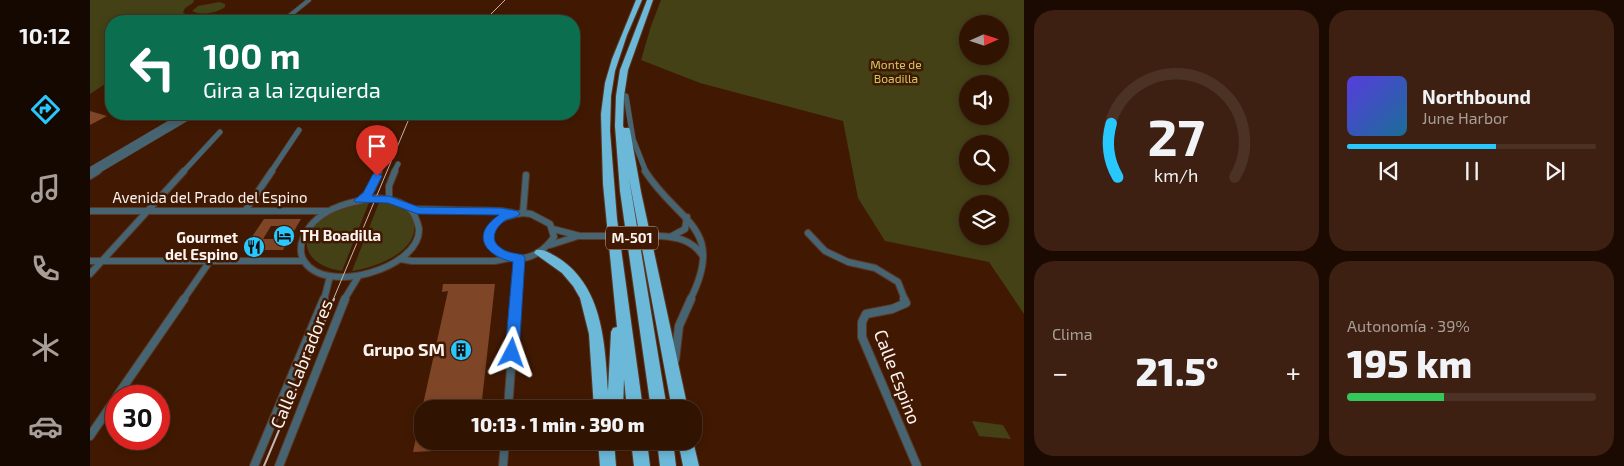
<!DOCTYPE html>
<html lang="es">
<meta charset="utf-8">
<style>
:root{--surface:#311302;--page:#3d2011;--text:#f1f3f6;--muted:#a89e99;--line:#4c3224;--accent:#28c8ff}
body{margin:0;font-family:"Exo 2",sans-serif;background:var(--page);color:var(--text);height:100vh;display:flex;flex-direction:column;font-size:19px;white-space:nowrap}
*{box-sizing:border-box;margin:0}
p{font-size:16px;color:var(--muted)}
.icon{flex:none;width:28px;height:28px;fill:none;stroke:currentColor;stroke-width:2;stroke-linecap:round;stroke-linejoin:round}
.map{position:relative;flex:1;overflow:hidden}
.details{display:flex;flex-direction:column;gap:10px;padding:10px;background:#1b0a01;width:600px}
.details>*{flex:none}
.guide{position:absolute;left:15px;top:15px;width:475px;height:105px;border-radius:20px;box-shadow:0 2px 8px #0003,0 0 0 1px var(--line);background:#0b6e4f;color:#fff;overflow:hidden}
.needle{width:32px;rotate:87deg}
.buttons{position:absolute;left:869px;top:15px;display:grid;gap:10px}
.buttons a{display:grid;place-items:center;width:50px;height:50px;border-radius:50%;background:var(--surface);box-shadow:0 2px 8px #0003,0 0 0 1px var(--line);font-size:25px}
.speed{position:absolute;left:15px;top:385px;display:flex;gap:10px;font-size:25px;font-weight:700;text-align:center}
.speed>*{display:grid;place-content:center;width:65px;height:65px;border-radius:50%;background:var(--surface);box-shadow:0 2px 8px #0003,0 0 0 1px var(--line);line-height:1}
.speed .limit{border:8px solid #d22;background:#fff;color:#111}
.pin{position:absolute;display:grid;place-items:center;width:42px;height:42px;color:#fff;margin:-51px -21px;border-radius:50% 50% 50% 0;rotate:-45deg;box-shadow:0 0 5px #0007}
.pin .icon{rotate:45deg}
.me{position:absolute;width:55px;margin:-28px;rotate:4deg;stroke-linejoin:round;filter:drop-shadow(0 0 4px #0008)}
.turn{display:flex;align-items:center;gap:18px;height:105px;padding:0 15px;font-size:22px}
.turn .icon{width:65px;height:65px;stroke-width:2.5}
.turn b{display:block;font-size:35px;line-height:42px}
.big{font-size:38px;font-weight:800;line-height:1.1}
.details .tile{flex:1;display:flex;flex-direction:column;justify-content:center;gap:8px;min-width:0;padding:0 18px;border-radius:20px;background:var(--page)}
.details .dial{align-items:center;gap:0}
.dial svg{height:130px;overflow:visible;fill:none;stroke:var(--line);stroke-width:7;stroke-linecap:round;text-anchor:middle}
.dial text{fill:var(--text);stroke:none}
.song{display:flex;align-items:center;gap:15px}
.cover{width:60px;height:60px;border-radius:8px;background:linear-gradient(135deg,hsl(250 70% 55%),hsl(200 70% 35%))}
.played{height:5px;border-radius:2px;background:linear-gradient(90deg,var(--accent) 60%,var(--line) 60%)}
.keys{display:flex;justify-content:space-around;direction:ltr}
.heat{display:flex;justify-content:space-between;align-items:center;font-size:28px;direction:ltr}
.charge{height:8px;border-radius:4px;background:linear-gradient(90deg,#34c759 39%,var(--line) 0)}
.details .tiles{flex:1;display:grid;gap:10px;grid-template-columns:repeat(2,1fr)}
.trip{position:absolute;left:324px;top:400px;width:288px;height:50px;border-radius:20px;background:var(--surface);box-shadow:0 2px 8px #0003,0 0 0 1px var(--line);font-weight:800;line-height:50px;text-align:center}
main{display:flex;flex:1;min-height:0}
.dock{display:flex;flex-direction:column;width:90px;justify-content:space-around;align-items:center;background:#140801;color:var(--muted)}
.dock .icon{width:35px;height:35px}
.dock .selected{color:var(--accent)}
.dock b{font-size:22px;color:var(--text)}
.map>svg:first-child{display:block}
.green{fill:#434115;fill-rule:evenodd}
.building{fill:#7e4527;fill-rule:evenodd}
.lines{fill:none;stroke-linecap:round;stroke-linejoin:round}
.street-far3-casing{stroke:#5b3823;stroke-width:5}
.street-far2-casing{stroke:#5b3823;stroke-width:6}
.street-far1-casing{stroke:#5b3823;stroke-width:8}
.street-casing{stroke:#5b3823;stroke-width:10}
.highway-casing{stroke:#5b3823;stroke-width:2}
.street-far3{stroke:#466471;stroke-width:4}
.street-far2{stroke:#466471;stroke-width:5}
.street-far1{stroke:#466471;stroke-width:6}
.street{stroke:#466471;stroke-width:8}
.highway{fill:#6bb8d8;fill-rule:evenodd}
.tram-far1{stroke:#c6b5ac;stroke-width:1}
.tram{stroke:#c6b5ac;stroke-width:2}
.street-bridge-casing{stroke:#5b3823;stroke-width:8;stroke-linecap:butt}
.street-bridge{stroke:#466471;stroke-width:6}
.route{fill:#1a73e8;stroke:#114b97}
.labels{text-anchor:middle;stroke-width:5;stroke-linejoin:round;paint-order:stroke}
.far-park-label{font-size:12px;fill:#cdca66;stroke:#411902}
.shield{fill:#411902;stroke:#c3b2a9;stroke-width:1}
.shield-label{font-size:14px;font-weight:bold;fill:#fbf3f0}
.street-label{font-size:15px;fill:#fbf3f0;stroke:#411902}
.poi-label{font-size:15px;font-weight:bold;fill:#fbf3f0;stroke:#411902;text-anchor:start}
.near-poi-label{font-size:18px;font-weight:bold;fill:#fbf3f0;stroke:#411902;text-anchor:end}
.near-street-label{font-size:18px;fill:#fbf3f0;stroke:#411902}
</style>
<main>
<nav class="dock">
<b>10:12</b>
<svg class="icon selected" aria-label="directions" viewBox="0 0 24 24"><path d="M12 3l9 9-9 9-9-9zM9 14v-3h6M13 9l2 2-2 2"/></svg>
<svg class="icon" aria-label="music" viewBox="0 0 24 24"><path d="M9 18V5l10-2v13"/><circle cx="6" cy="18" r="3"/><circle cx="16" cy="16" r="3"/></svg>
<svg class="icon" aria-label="phone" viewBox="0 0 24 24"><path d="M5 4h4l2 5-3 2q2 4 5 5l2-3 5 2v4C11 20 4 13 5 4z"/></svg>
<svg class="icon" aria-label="climate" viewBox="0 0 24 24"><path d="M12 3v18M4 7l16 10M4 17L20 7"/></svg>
<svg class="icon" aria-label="car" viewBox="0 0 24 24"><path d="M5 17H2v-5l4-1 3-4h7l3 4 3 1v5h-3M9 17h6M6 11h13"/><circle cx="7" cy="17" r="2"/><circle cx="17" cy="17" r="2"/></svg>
</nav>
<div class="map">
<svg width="934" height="466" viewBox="0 0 934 466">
<rect width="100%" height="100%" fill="#411902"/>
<g class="green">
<polygon points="0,0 104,0 103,3 95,8 93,13 102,16 99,21 21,21 21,80 0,94"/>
<path d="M571,0H934V314L899,262L795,241L768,198L753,121L610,83L551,60L561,26ZM878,24H910V56H878ZM878,84H910V116H878ZM878,144H910V176H878ZM878,204H910V236H878Z"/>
<path d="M129,2L135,4V7C126,13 112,16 102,11L108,6Z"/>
<path d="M280,200L252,271C219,267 202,241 233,218C248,207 264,204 280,200Z"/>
<path d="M290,200C296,202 304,202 309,205C316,208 323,215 324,222C330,252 284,268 262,271Z"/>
<polygon points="882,421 913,425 921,439 889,436"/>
</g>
<g class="building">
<polygon points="0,111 17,116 0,125"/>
<path d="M174,219H211L193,250H153ZM181,226H194L187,239H173Z"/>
<polygon points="353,284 405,284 391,409 332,409 358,291 352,292"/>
<polygon points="330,418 332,419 332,441 388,441 387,449 323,452"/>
</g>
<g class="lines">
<g class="street-far3-casing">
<polyline id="street-far3" points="193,21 219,0"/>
</g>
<g class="street-far2-casing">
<g id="street-far2">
<polyline points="536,96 543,139 556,172"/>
<polyline points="0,170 95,114"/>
<polyline points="6,172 104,114"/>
<polyline points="93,172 130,132"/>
<polyline points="181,172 209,130"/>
<polyline points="289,172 292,164"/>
<polyline points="304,172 308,164"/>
</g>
</g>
<g class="street-far1-casing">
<g id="street-far1">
<path d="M555,171C588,223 637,227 600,300"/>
<polyline points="0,176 8,171"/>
<polyline points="272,198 282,189 289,171"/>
<path d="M285,198C300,199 321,202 326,219C327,222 329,227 329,230C329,268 236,296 214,261C210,255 210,245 213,239C224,210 257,202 285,198Z"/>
<polyline points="299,199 299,186 305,171"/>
<polyline points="322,209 411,211 423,213"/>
<polyline points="0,211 238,211"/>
<polyline points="155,211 182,171"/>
<path d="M433,213L441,214L460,224L464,237C424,293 358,223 433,213Z"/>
<polyline points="433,213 436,175"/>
<polyline points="463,229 490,236 514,236"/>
<polyline points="718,233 735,251 758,262 785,268 808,282 815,300"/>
<path d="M570,236C587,237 602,240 612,255"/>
<polyline points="582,236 595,229 597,217"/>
<polyline points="460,245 488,236"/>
<polyline points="310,259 322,261 405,261 420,258"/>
<polyline points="0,261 214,261"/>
<polyline points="0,274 94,171"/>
<polyline points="93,300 120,261"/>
<polyline points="234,300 240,276"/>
<polyline points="254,300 268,277"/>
<polyline points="426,300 429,258"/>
</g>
</g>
<g class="street-casing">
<g id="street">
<polyline points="814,299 816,303 802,309 776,314 772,322 772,337 827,466"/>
<polyline points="585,360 589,326 601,299"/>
<polyline points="27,396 94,299"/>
<polyline points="418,409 426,299"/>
<polyline points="0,436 26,398"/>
<polyline points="164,466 234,299"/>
<polyline points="189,466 255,299"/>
<polyline points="413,466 415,441"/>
</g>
</g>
<g class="highway-casing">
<g id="highway">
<path d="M546,0H552L537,35L525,71L521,96L520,131L527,219L553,409H537L534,379L533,409H504L499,334L490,298L483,286L472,273L444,253L446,250C454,248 463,255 470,259C513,288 515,344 518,391L521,332L523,328L527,327L513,184L511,114L515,83L522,59Z"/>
<polygon points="557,0 563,0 538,70 534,96 533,126 534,128 539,128 540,130 551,192 598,409 582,409 539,178 577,409 561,409 530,191 525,126 526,96 530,70"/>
<polygon points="602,437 609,466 593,466 588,441 602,441"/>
<polygon points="508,441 524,441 526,466 510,466"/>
<polygon points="541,441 557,441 560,466 544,466"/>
<polygon points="567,441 583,441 586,466 570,466"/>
</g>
</g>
<use href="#street-far3" class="street-far3"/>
<use href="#street-far2" class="street-far2"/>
<use href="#street-far1" class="street-far1"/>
<use href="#street" class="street"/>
<use href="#highway" class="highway"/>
<g class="tram-far1">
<polyline points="394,21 415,0"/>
<polyline points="243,300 321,114"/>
</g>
<polyline class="tram" points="174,466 244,299"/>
<g class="street-bridge-casing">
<polyline id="street-bridge" points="514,236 570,236"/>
</g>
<use href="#street-bridge" class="street-bridge"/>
</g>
<path class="route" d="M287,173L292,176L282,196H299L329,207L411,208L428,211L430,214C426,218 421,218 416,220C406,226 398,240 411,248C417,253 426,253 433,255L435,258L429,353L427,357L422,359L417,357L415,353L423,262C393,255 381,234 409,215L328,214L298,203L265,202L264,200L273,193L283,174Z"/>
<defs>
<g id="hotel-disc" transform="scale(1.125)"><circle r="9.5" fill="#28c8ff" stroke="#411902"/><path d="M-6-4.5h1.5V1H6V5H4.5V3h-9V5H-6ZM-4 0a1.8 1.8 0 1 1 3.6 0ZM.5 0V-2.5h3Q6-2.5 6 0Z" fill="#111"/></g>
<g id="restaurant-disc" transform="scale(1.125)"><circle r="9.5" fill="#28c8ff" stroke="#411902"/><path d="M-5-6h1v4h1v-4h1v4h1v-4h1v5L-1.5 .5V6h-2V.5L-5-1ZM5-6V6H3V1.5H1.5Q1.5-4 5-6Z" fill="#111"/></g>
<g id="building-disc" transform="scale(1.125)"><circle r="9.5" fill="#28c8ff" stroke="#411902"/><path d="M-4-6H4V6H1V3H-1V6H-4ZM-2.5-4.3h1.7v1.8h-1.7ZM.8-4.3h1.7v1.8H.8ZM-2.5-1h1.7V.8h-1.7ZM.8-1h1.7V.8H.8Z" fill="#111"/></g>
</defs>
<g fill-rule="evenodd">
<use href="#hotel-disc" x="194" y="236"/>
<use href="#restaurant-disc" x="164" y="247"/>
<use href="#building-disc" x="371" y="350"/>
</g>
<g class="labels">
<g class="far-park-label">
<text x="806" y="69">Monte de<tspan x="806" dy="14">Boadilla</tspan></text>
</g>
<rect class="shield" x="516" y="226.5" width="52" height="23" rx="4"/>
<g class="shield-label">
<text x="542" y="243">M-501</text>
</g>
<g class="street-label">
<text x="120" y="203">Avenida del Prado del Espino</text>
</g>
<g class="poi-label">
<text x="210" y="241">TH Boadilla</text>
<text x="148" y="243" text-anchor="end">Gourmet<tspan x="148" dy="17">del Espino</tspan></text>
</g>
<g class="near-poi-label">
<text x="355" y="356">Grupo SM</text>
</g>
<g class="near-street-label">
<text transform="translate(212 364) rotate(-68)" y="6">Calle Labradores</text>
<text transform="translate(807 377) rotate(69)" y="6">Calle Espino</text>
</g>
</g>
</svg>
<div class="buttons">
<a><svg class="needle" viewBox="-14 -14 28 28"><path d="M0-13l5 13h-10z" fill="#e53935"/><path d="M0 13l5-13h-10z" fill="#a89e99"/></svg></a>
<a><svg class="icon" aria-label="sound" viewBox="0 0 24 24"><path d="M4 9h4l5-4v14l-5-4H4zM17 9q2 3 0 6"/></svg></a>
<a><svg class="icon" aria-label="search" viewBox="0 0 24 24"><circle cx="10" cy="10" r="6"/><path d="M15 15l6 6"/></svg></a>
<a><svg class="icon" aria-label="layers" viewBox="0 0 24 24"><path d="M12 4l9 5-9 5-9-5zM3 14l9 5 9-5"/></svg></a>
</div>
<div class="speed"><div class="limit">30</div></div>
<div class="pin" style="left:287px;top:176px;background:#d93025"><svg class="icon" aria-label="arrive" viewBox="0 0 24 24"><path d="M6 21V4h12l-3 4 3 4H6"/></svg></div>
<svg class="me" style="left:422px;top:353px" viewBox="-20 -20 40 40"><path d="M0-17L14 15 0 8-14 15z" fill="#1a73e8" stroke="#fff" stroke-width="4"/></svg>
<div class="trip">10:13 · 1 min · 390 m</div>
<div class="guide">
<div class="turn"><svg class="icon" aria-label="left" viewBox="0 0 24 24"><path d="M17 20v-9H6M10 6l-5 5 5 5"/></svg><div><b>100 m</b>Gira a la izquierda</div></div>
</div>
</div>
<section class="details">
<div class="tiles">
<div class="tile dial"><svg viewBox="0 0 100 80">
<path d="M14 69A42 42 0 1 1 86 69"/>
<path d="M14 69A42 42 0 0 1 10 36" stroke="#28c8ff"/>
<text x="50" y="56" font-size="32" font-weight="700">27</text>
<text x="50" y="72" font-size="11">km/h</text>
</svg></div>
<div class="tile">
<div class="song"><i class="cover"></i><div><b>Northbound</b><p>June Harbor</p></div></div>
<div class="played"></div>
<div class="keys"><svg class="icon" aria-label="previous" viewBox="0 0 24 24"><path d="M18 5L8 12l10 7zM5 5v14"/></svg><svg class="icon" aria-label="pause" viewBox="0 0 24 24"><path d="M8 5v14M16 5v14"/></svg><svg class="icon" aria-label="next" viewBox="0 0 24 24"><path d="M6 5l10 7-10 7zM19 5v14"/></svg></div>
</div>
<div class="tile"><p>Clima</p>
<div class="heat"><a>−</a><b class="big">21.5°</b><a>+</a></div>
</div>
<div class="tile"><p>Autonomía · 39%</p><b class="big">195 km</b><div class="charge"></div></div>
</div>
</section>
</main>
